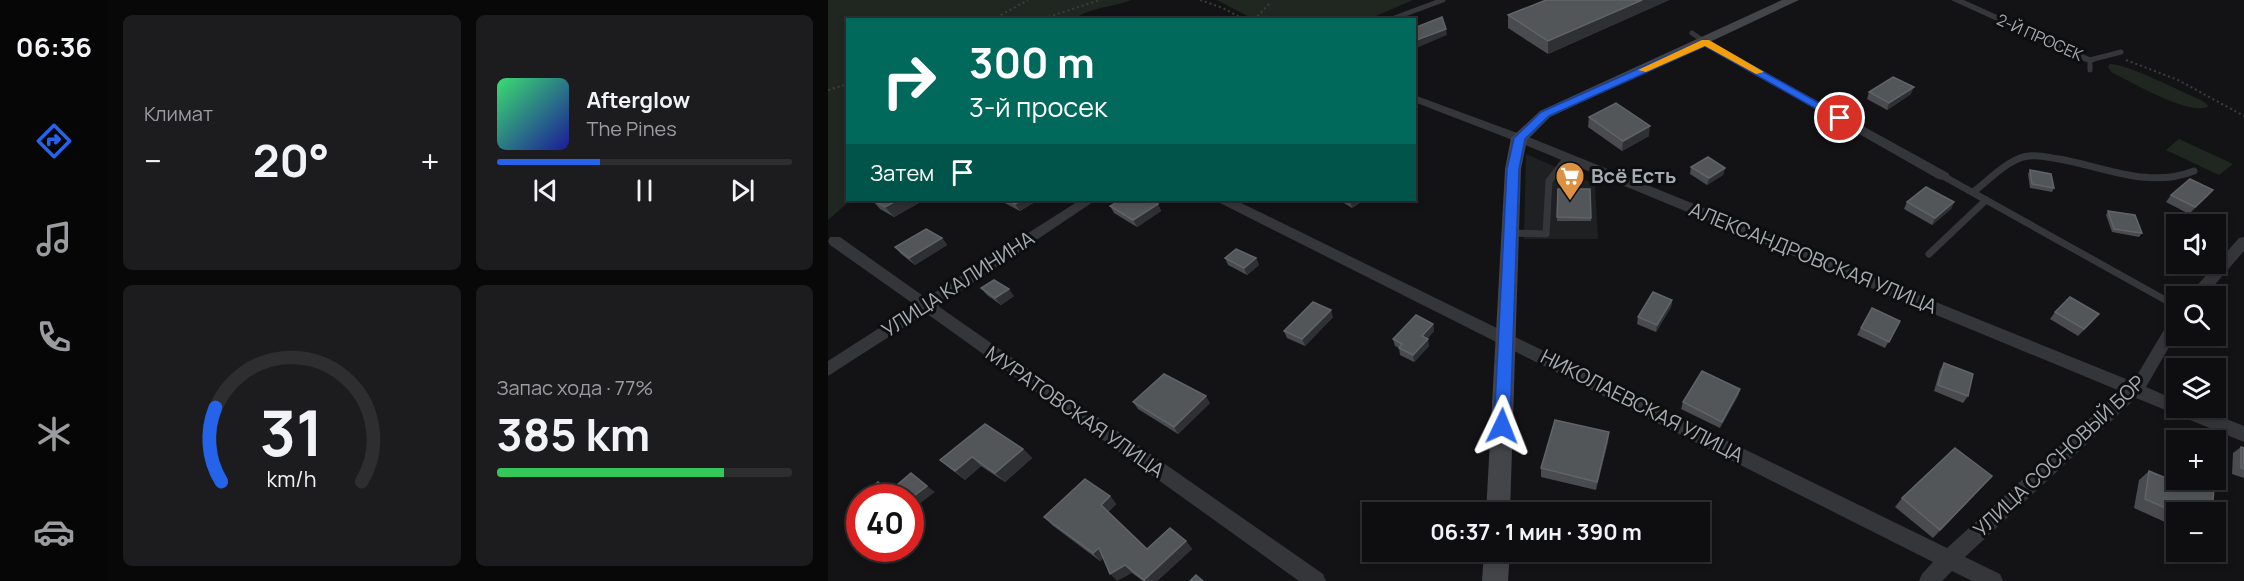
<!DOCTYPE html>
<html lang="ru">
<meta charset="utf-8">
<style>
:root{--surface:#0e0e10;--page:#1c1c1e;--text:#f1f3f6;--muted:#9b9c9f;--line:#2e2e30;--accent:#2563eb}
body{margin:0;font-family:Manrope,sans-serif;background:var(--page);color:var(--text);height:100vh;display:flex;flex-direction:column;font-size:22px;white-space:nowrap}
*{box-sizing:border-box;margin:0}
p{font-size:20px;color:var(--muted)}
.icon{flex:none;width:33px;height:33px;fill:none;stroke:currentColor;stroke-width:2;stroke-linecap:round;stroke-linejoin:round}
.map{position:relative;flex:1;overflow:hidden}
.sheet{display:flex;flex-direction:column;gap:15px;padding:15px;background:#080809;width:720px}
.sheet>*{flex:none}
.hud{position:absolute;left:18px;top:18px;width:570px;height:183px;border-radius:0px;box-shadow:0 3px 9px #0003,0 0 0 2px var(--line);background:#00695c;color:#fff;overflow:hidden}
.tools{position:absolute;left:1338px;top:214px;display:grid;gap:12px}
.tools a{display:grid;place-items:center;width:60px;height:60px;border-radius:0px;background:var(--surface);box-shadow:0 3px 9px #0003,0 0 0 2px var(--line);font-size:30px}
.speed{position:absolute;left:18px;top:484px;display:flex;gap:12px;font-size:30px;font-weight:700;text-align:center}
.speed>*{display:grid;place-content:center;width:78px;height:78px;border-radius:50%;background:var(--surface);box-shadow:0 3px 9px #0003,0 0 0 2px var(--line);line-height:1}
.speed .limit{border:9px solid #d22;background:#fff;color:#111}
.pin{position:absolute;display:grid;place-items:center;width:51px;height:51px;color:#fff;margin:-26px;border:3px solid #fff;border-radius:50%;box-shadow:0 2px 6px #0007}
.me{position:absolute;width:66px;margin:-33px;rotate:2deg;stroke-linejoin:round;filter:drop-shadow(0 0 4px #0008)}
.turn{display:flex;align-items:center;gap:21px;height:126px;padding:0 24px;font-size:27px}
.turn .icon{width:78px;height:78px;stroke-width:2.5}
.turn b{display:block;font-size:42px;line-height:51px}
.then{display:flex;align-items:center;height:57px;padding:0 24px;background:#0003;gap:12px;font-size:22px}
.big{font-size:45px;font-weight:700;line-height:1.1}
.sheet .tile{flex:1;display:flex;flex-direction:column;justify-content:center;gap:9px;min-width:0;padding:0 21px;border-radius:9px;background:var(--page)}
.sheet .dial{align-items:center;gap:0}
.dial svg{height:156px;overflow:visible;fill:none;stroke:var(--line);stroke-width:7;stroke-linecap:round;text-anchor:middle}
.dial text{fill:var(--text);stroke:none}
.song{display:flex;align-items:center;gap:18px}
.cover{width:72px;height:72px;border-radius:9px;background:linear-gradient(135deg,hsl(140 70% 55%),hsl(240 70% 35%))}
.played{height:6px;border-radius:3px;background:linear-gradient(90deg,var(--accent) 35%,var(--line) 35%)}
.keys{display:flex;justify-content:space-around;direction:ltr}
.heat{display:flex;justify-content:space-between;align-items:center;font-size:33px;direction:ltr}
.charge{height:9px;border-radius:4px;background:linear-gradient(90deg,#34c759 77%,var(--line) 0)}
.sheet .tiles{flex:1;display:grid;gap:15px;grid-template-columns:repeat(2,1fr)}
.trip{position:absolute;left:534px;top:502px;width:348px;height:60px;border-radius:0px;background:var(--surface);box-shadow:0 3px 9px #0003,0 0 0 2px var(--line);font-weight:700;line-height:60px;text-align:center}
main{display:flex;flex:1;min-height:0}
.menu{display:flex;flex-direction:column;width:108px;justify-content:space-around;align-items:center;background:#060606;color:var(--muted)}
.menu .icon{width:42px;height:42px}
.menu .selected{color:var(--accent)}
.menu b{font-size:27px;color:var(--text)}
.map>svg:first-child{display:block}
.built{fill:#1f2021}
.green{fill:#202720}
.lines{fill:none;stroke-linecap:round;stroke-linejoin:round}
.path{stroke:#3b3d40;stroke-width:2;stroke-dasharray:2 3;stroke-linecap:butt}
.lane-far1{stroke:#353639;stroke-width:5}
.lane{stroke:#353639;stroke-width:7}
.street{fill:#353639;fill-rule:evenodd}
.secondary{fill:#434549;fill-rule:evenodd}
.wall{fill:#494b4f}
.shaded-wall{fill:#2f3033}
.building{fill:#535659;stroke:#606367;stroke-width:1.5}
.route{fill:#2563eb;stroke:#184099;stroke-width:1.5}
.slow{fill:#f59e0b}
.labels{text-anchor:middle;stroke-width:6;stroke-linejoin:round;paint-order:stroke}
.far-street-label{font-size:16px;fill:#a6acb3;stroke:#0e0e0f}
.poi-label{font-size:20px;font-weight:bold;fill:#a6acb3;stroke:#0e0e0f;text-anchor:start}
.street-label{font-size:20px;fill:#a6acb3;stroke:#0e0e0f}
</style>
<main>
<nav class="menu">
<b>06:36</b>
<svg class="icon selected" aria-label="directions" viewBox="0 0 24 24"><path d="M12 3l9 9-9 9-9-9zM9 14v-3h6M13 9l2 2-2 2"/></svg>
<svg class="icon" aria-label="music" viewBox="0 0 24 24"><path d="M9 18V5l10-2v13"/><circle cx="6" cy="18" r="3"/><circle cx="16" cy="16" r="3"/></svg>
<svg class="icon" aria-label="phone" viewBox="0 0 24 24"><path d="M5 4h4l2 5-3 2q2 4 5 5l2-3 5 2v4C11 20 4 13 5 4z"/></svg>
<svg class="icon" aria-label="climate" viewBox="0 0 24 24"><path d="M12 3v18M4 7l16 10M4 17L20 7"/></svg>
<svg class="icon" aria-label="car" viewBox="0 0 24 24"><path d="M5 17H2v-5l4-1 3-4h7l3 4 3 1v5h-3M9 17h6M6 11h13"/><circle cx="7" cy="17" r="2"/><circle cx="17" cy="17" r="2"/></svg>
</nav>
<section class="sheet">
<div class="tiles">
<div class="tile"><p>Климат</p>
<div class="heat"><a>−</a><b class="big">20°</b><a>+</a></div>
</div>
<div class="tile">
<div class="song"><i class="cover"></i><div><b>Afterglow</b><p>The Pines</p></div></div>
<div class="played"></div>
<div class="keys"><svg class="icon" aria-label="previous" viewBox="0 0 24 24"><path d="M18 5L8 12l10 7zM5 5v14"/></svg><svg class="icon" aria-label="pause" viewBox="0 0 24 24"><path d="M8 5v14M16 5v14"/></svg><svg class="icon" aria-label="next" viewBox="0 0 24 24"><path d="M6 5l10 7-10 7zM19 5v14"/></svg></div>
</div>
<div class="tile dial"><svg viewBox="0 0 100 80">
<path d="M14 69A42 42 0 1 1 86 69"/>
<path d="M14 69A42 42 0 0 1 11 31" stroke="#2563eb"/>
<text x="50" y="56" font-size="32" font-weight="700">31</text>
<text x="50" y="72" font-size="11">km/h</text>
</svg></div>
<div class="tile"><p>Запас хода · 77%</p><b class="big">385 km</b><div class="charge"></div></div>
</div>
</section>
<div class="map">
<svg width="1416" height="581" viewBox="0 0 1416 581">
<rect width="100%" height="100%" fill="#131315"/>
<polygon class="built" points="698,154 767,184 770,239 696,239"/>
<g class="green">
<path d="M0,0H303C286,7 259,8 247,19L20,20V200H23L0,220Z"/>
<polygon points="389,0 585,0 541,19 427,20"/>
<path d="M1282,64C1300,64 1353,92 1373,100L1381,106C1364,118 1302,81 1283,72L1280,67Z"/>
<polygon points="1351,139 1405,164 1391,175 1338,150"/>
</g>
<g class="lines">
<g class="path">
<polyline points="372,0 395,8 417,20"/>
<polyline points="164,20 200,0"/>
<polyline points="211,20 272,0"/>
<polyline points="426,20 443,2"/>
<polyline points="1298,60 1350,80 1416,116"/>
<polyline points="0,90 20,84"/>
</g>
<g class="lane-far1">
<polyline points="561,20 615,0"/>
<polyline points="864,33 877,42"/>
<polyline points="1262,70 1262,60 1293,52"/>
</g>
<g class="lane">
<polyline points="1115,176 1348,306"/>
<path d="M1145,192C1159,182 1174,165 1190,159C1203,153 1217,157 1231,159C1277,167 1320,189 1366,171"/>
<polyline points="683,233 718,234 721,181 739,158"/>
<polyline points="1101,254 1158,200"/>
</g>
<g class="street">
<polygon points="1123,0 1136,0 1268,60 1266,62 1258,62"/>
<polygon points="877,39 1120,173 1122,176 1115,180 1110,179 873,44 873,40"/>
<polygon points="586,95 703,138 1303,381 1311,372 1343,318 1348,316 1348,335 1318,387 1348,400 1348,408 1371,408 1416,426 1416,442 1308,398 1137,557 1172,574 1175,581 1144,581 1124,571 1114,581 1091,581 1094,574 1105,562 392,203 390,200 407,200 1119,548 1292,391 695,144 586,102"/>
<polygon points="252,200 268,200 110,306 495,574 498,581 471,581 98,313 0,376 0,361 87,305 2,245 0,241 2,237 12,237 98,298"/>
<polygon points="1416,237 1416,251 1376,297 1359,297 1411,238"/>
</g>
<g class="secondary">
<polygon points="954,0 971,0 722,117 699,140 693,169 682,513 658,513 677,169 683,138 712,111"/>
<polygon points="656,552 682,552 680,581 654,581"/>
</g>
</g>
<g class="wall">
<polygon points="718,0 841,0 720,54 680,28 680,15"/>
<polygon points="1041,92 1083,94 1059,110 1039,99"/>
<polygon points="761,117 821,136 794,151 760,127"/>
<polygon points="863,167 897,168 895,175 879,185 862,174"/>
<polygon points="1202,170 1226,188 1224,192 1202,188 1200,174"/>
<polygon points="730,189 762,189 763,221 729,221"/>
<polygon points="1385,190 1379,197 1361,214 1338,202 1343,195"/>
<polygon points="44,200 96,200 66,217 52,209"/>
<polygon points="171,200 210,200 192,211"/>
<polygon points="511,200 536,200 524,208"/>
<polygon points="303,201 330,204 333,211 309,227 286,213 282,206"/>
<polygon points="1079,202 1126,202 1123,209 1104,225 1076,209"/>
<polygon points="1280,211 1314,233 1311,237 1284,232 1278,215"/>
<polygon points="114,238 119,245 87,265 73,254 67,247"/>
<polygon points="397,258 428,258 431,265 419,275 400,265"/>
<polygon points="153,288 186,296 173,305 159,295"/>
<polygon points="844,300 843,307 828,332 809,324 810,317"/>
<polygon points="1044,308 1072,321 1057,348 1029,335"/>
<polygon points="1227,312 1265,321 1250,336 1222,319"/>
<polygon points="505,317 477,346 459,338 456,331"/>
<polygon points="605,324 606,331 599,339 601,346 586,362 572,355 571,348 567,346 565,339"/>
<polygon points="1116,363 1140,396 1135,403 1106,391 1112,370"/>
<polygon points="912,389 910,396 892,428 853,409 855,402"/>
<polygon points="305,402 382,403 350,434 310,409"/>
<polygon points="781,432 780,442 768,490 713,477 713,468"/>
<polygon points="1413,447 1416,448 1416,478 1404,474 1405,453"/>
<polygon points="195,449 204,458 177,482 153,466 137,480 123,469 112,460"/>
<polygon points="1321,471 1349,483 1352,480 1368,480 1348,513 1348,527 1306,508 1311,480"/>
<polygon points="1156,485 1105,538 1067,507 1074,498"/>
<polygon points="282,496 288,504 280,512 319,549 358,541 364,549 329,581 315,581 304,573 275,558 272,561 224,525 216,517"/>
</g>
<g class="shaded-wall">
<polygon points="814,0 841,0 720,54 720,41"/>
<polygon points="618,29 619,35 586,49 586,41"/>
<polygon points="1086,87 1083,94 1059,110 1061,103"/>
<polygon points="822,126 821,136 794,151 795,141"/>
<polygon points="897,168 895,175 879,185 881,178"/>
<polygon points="1385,190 1379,197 1361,214 1367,207"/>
<polygon points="70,200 96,200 66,217 57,207"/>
<polygon points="195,200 210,200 192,211 187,204"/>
<polygon points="524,200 536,200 524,208 522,201"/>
<polygon points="1126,202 1123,209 1104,225 1107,218"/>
<polygon points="330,204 333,211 309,227 305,220"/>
<polygon points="114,238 119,245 87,265 81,258"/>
<polygon points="428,258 431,265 419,275 416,268"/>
<polygon points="181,289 186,296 173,305 167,298"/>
<polygon points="844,300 843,307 828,332 829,325"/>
<polygon points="503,310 505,317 477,346 474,339"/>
<polygon points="605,324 606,331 595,343 594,336"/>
<polygon points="600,339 601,346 586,362 585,355"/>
<polygon points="912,389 910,396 892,428 894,422"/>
<polygon points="378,396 382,403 350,434 346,427"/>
<polygon points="781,432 780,442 768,490 769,482"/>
<polygon points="195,449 204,458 177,482 167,473"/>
<polygon points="144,457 153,466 137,480 127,471"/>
<polygon points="1164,476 1156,485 1105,538 1112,530"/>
<polygon points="99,486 107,492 82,511 82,499"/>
<polygon points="282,496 288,504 280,512 273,505"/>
<polygon points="358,541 364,549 329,581 316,580"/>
<polygon points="271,548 279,555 272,561 265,553"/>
<polygon points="297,565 304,573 289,581 282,574"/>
</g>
<g class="building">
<polygon points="718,0 814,0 720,41 680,15"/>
<polygon points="614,17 618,29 586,41 586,28"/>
<polygon points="1065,77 1086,87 1061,103 1041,92"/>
<polygon points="788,103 822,126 795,141 761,117"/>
<polygon points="880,157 897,168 881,178 863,167"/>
<polygon points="1202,170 1223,174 1226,188 1204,184"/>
<polygon points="1362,179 1385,190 1367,207 1343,195"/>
<polygon points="1098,187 1126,202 1107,218 1079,202"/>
<polygon points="730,189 762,189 763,218 729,217"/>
<polygon points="44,200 70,200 57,207"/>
<polygon points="179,200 195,200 187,204"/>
<polygon points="293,200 300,200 303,201 305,200 323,200 330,204 305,220 282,206"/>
<polygon points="1280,211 1307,215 1314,233 1286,229"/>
<polygon points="98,229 114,238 81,258 67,247"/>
<polygon points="408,249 428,258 416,268 397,258"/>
<polygon points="166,280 181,289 167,298 153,288"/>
<polygon points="825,292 844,300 829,325 810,317"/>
<polygon points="1242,297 1271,314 1256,329 1227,312"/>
<polygon points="485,302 503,310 474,339 456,331"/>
<polygon points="1044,308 1072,321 1061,342 1033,328"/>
<polygon points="588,315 605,324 594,336 600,339 585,355 571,348 574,344 565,339"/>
<polygon points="1116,363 1145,374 1140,396 1110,385"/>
<polygon points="874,371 912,389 894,422 855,402"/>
<polygon points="336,374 378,396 346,427 305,402"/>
<polygon points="727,420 781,432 769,482 713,468"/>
<polygon points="157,424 195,449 167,473 144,457 127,471 112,460"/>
<polygon points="1413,447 1416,448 1416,469 1413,468"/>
<polygon points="1127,448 1164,476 1112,530 1074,498"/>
<polygon points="1321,471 1357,486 1358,480 1368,480 1386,488 1384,513 1349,513 1317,499"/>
<polygon points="83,473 99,486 82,499 82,498 48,498 39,491 50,482 62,491"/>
<polygon points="257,479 282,496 273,505 319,549 342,528 358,541 316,580 297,565 282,574 271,548 265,553 216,517"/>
<polygon points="368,575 375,581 362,581"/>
</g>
<polygon class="route" points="877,39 1018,118 1012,121 1008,120 877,46 721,116 697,139 691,169 682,426 680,430 674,432 669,430 666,426 679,169 686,138 713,112"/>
<polygon class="slow" points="874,40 881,40 936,72 928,74 877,46 818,72 810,70"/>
<defs>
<g id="supermarket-pin" transform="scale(1.5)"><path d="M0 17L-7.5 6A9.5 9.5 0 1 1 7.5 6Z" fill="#de9241" stroke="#0e0e0f"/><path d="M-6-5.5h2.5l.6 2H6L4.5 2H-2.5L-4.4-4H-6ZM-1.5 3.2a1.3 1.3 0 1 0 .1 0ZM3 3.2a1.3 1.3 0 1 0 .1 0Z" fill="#fff"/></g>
</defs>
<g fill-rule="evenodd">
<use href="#supermarket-pin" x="742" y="176"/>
</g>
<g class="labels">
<g class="far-street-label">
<text transform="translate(1212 37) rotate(24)" y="6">2-Й ПРОСЕК</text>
</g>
<g class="poi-label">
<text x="763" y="183">Всё Есть</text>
</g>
<g class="street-label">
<text transform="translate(985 258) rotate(22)" y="7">АЛЕКСАНДРОВСКАЯ УЛИЦА</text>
<text transform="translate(130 284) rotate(-33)" y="7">УЛИЦА КАЛИНИНА</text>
<text transform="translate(814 406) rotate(27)" y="7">НИКОЛАЕВСКАЯ УЛИЦА</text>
<text transform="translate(247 412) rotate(35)" y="7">МУРАТОВСКАЯ УЛИЦА</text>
<text transform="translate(1231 456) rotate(-43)" y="7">УЛИЦА СОСНОВЫЙ БОР</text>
</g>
</g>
</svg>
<div class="tools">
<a><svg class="icon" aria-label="sound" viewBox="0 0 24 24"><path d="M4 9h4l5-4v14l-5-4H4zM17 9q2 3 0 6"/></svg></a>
<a><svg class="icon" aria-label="search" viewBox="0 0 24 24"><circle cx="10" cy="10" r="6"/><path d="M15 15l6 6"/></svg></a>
<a><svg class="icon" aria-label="layers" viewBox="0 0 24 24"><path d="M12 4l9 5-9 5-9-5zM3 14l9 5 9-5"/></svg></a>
<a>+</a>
<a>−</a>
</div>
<div class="speed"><div class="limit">40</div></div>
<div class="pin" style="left:1012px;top:118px;background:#d93025"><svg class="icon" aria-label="arrive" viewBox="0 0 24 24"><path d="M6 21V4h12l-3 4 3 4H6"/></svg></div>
<svg class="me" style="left:674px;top:426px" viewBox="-20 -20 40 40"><path d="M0-17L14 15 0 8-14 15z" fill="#2563eb" stroke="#fff" stroke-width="4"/></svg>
<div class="trip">06:37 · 1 мин · 390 m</div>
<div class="hud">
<div class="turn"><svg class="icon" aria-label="right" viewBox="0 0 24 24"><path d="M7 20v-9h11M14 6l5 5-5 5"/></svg><div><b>300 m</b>3-й просек</div></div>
<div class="then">Затем<svg class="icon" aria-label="arrive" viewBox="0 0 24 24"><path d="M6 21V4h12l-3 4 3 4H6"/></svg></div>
</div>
</div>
</main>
